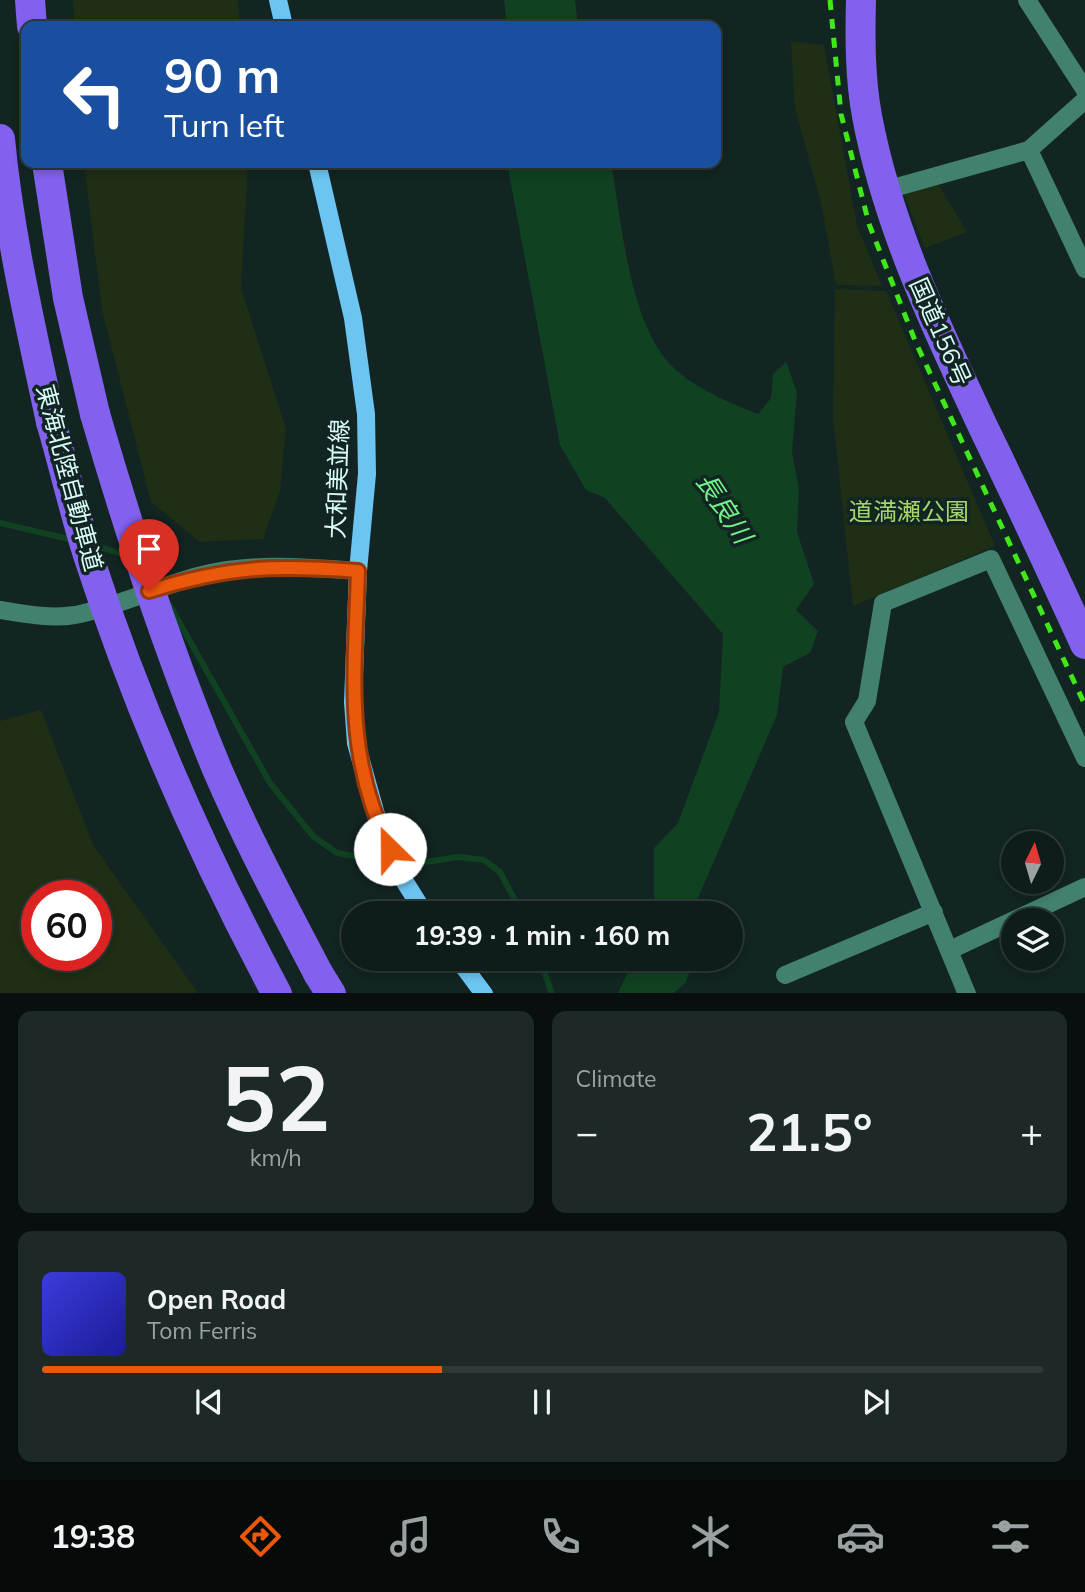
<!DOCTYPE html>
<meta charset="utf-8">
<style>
:root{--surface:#0e1c1a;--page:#1c2927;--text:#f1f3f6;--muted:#9ba1a2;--line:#2e3a39;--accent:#ea580c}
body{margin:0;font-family:Mulish,"Noto Sans JP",sans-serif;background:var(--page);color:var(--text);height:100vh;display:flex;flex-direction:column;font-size:26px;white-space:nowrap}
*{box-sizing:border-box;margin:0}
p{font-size:23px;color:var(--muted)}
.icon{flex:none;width:38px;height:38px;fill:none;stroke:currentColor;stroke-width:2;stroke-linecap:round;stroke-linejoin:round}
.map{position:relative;height:993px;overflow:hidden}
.sheet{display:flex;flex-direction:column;gap:18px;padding:18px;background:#080f0e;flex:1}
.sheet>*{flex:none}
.guide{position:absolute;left:21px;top:21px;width:700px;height:147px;border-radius:14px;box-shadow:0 4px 10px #0003,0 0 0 2px var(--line);background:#1a4fa0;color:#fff;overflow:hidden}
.needle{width:46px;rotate:5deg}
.fabs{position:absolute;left:1001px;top:831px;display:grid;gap:14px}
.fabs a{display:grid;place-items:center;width:63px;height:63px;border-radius:50%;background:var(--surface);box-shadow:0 4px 10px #0003,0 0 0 2px var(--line);font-size:35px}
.speed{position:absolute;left:21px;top:880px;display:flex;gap:14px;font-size:35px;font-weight:700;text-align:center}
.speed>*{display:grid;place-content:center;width:91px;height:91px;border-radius:50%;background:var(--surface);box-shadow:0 4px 10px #0003,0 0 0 2px var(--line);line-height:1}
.speed .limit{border:10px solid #d22;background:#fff;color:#111}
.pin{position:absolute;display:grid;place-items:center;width:60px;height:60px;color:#fff;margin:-72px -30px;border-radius:50% 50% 50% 0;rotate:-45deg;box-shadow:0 0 7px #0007}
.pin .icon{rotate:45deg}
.me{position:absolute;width:77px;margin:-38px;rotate:337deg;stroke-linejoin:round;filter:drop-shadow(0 0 5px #0008)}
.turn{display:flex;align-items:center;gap:24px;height:147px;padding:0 28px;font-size:32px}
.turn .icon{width:91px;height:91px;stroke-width:2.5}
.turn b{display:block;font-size:49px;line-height:60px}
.big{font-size:52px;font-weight:700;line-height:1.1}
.sheet .widget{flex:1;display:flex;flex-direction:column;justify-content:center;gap:10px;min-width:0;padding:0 24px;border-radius:14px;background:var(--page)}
.sheet .dial{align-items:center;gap:0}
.dial b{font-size:91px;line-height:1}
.song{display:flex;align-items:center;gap:21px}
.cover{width:84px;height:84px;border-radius:10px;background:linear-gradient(135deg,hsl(240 70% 55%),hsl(240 70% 35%))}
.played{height:7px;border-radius:4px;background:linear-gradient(90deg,var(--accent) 40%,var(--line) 40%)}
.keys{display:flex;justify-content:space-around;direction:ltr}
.heat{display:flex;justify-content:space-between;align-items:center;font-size:38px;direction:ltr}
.sheet .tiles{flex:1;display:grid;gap:18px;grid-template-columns:1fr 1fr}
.widget:last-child{grid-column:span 2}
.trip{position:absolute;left:341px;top:901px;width:402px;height:70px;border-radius:35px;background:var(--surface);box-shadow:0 4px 10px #0003,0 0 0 2px var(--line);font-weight:700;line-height:70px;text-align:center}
.tab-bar{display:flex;height:112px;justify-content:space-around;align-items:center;background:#060b0a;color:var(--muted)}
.tab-bar .icon{width:49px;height:49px}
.tab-bar .active{color:var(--accent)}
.tab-bar b{font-size:32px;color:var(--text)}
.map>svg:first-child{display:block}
.green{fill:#1e2f15;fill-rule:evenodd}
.water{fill:#104121}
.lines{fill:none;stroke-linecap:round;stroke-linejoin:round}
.stream{stroke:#104121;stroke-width:6}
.minor{stroke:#428070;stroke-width:18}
.major{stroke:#6cc4f0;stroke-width:18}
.highway{stroke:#8261ef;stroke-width:30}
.rail{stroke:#40e819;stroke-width:5;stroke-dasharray:10 9;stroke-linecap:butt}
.highway-bridge{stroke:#8261ef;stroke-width:30}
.route-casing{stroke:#983908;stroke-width:18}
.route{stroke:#ea580c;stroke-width:12}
.labels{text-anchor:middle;stroke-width:7;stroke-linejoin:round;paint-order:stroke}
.street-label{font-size:24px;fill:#dafbf5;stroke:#122523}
.park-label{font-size:24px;fill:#a5d56c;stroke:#122523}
.water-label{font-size:26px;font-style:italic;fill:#72f188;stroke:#122523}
</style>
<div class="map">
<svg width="1085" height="994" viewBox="0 0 1085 994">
<rect width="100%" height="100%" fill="#122523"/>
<g class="green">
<polygon points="73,0 238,0 240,26 75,26"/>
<polygon points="791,41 824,45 857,226 882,286 836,285 821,203 795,108"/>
<polygon points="84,163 248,163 241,288 286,429 280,491 263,539 200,542 151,502 102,310"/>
<polygon points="935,179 967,232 925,248 903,192"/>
<polygon points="835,289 886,291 995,546 853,606 833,418"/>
<path d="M41,710L93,845L198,993H0V721ZM37,896H96V956H37Z"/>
</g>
<g class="water">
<polygon points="504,0 575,0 578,26 507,26"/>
<path d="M507,163H611C622,222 629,325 673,367C693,387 732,404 758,414L771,398L773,374L786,362L797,392L792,452L799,489L797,532L814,584L796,610L818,631L810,653L783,667L777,715L695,905V913H649L654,899V848L678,823L719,712L723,634L605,498L586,490L560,445Z"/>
<polygon points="634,959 694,959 686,982 674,993 618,993"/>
</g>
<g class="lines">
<g class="stream">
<polyline points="0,523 73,540"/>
<polyline points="94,545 127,556"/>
<polyline points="169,604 270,783 313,836 337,853 407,865 458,857 484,860 500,872 522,914"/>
<polyline points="540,959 552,994"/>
</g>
<g class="minor">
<polyline points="1027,0 1085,90"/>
<polyline points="1029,150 1085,100"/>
<polyline points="886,190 1029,150 1085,269"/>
<path d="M0,610C25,614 50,619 75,615C116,607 157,587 198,576C251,562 304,567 358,571"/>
<polyline points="950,950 1085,887"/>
<polyline points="785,975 934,912"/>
<polyline points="967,994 854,722 867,701 883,603 991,559 1085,758"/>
</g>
<g class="major">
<polyline points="278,0 284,26"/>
<polyline points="317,163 353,318 366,414 367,474 358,571 353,702 356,743 380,829 405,882 425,914"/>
<polyline points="458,959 484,994"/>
</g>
<g class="highway">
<polyline points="30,0 32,26"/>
<path d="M861,0C860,39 860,78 867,116C888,228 938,331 986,433C1020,503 1053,574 1085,644"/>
<path d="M0,139C9,235 31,328 51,422"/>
<polyline points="47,163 68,298 95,414"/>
<polyline points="318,973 331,994"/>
</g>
<polyline class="rail" points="830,0 841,114 869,224 916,343 1085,705"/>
<g class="highway-bridge">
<path d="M95,414C130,535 169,653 217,769C247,839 283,906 318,973"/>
<path d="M51,422C64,466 74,511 88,555C137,707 201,852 277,994"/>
</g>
</g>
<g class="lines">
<g class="route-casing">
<path id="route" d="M149,591C230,566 274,565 358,571C355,674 343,753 390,849"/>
</g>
<use href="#route" class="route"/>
</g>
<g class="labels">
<g class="street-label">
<text transform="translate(940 332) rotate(66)" y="8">国道156号</text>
<text transform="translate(69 478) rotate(75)" y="8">東海北陸自動車道</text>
<text transform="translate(338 479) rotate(-88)" y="8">大和美並線</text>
</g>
<g class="park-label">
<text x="909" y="520">道満瀬公園</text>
</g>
<g class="water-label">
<text transform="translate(724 508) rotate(57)" y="9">長良川</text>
</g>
</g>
</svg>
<div class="fabs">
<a><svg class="needle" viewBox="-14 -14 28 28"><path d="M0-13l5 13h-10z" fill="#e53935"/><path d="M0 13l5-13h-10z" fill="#9ba1a2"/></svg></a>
<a><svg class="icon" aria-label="layers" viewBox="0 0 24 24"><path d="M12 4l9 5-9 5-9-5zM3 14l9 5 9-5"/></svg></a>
</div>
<div class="speed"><div class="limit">60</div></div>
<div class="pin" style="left:149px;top:591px;background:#d93025"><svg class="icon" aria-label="arrive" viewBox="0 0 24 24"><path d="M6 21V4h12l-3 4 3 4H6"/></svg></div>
<svg class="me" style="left:390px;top:849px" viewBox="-20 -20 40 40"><circle r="19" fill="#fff"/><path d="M0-13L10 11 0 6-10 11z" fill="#ea580c"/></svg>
<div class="trip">19:39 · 1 min · 160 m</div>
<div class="guide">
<div class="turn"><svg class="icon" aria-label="left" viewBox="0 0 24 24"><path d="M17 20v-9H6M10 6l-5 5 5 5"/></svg><div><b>90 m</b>Turn left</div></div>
</div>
</div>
<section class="sheet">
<div class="tiles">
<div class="widget dial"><b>52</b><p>km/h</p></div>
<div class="widget"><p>Climate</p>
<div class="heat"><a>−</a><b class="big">21.5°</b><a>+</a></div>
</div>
<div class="widget">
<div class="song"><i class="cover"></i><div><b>Open Road</b><p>Tom Ferris</p></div></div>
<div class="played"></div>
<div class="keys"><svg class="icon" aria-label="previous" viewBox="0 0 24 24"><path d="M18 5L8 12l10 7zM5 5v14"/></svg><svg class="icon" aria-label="pause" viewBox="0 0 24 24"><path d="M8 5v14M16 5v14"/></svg><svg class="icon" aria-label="next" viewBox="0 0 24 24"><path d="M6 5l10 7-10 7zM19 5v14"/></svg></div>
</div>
</div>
</section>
<nav class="tab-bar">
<b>19:38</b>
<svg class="icon active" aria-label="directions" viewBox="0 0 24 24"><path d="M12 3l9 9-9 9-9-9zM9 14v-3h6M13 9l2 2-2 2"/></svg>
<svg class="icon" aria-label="music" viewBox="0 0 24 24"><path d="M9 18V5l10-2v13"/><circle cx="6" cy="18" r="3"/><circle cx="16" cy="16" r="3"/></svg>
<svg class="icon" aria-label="phone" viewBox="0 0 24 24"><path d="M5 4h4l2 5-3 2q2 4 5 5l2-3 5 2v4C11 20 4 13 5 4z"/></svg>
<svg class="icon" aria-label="climate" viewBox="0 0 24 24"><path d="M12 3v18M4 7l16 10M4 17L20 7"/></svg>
<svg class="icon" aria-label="car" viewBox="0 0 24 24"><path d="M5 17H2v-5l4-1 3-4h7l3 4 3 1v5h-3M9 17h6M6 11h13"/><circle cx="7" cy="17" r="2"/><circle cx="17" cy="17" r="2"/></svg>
<svg class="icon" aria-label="filters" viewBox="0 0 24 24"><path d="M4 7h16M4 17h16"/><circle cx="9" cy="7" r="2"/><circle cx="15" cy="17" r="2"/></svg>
</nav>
